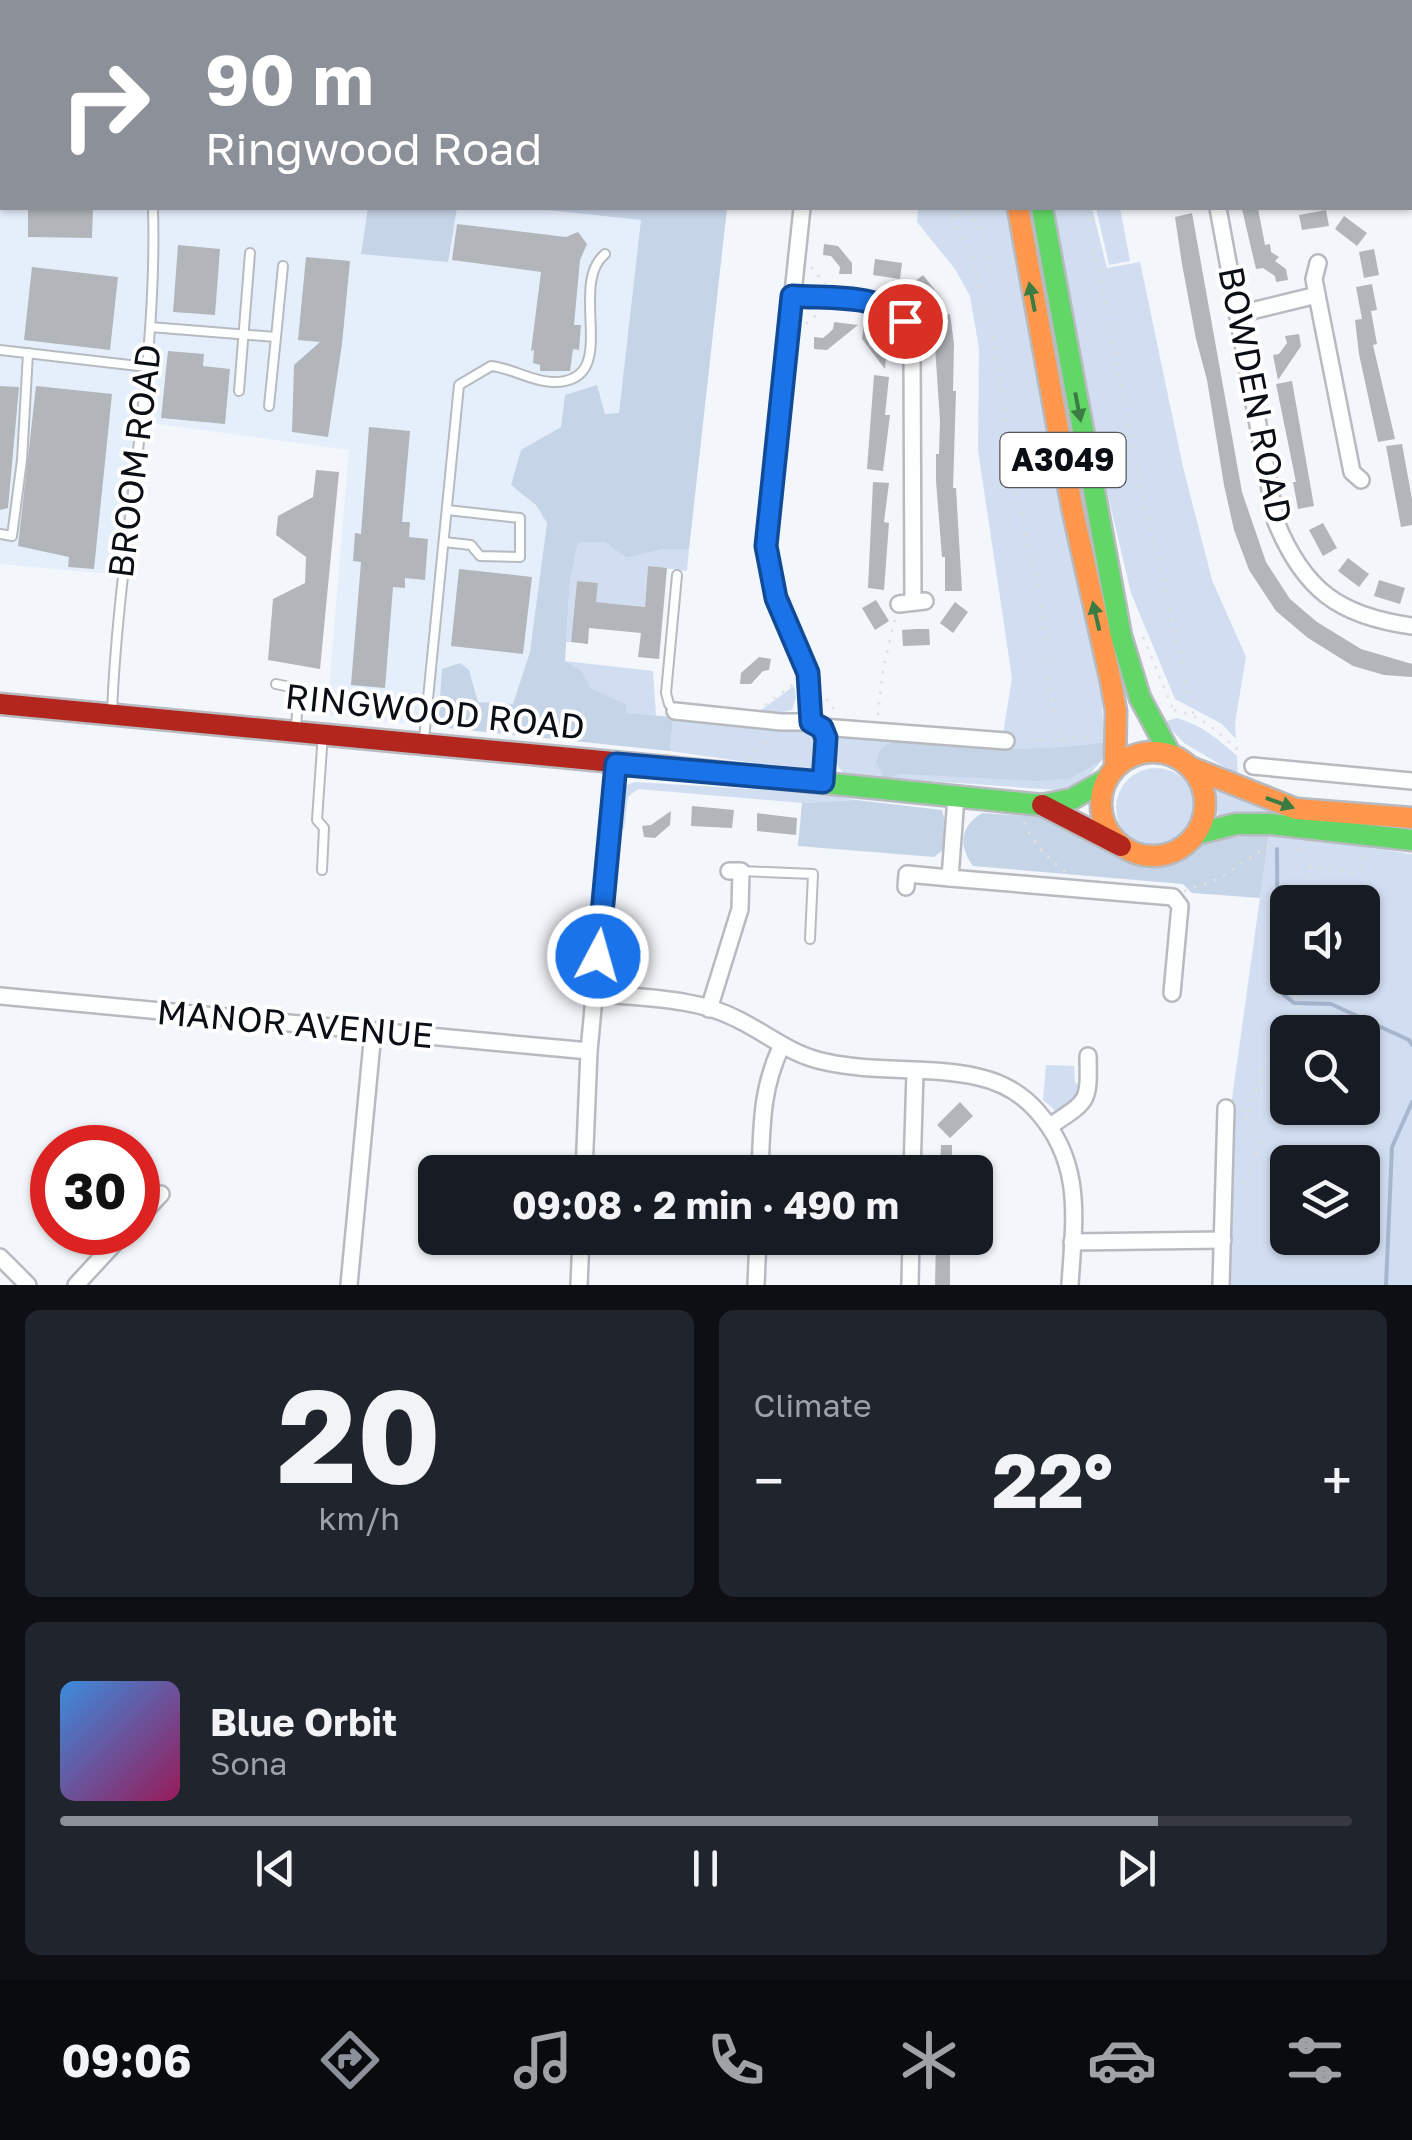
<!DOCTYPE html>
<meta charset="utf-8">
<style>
:root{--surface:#171b24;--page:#20242c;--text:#f1f3f6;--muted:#9ea1a6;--line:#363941;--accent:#8c9099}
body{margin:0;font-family:"Golos Text",sans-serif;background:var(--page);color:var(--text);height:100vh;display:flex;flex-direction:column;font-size:38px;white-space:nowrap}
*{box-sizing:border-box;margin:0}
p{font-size:32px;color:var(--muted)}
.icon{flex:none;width:55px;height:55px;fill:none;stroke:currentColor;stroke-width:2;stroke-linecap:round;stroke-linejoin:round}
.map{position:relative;height:1285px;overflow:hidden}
.details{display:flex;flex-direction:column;gap:25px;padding:25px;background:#0d0f14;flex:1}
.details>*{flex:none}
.hud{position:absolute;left:0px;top:0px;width:1412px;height:210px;box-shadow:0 2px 8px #0004;background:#8c9099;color:#fff;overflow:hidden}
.tools{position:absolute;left:1270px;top:885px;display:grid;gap:20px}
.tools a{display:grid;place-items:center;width:110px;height:110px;border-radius:15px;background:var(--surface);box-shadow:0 2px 8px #0004;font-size:50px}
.speed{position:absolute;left:30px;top:1125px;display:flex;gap:20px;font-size:50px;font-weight:700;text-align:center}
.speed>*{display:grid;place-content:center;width:130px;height:130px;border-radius:50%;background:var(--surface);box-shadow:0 2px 8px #0004;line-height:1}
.speed .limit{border:15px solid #d22;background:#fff;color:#111}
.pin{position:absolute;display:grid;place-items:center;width:85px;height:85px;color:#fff;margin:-42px;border:5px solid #fff;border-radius:50%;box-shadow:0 2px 10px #0007}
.me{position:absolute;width:110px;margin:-55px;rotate:6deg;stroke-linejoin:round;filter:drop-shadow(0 0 8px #0008)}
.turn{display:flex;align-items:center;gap:35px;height:210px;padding:0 40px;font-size:45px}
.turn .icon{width:130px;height:130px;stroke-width:2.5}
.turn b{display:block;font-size:70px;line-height:85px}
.big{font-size:75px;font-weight:700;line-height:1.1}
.details .tile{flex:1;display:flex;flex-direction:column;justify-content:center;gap:15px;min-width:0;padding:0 35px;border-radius:15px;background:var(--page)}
.details .dial{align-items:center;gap:0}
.dial b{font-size:130px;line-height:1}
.song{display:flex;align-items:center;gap:30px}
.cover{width:120px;height:120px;border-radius:15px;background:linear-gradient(135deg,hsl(210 70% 55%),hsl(330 70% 35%))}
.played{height:10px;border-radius:5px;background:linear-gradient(90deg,var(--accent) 85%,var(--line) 85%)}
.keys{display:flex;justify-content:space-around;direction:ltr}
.heat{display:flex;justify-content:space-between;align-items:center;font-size:55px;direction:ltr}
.details .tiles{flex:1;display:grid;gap:25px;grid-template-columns:1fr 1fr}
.tile:last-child{grid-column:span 2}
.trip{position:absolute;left:418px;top:1155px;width:575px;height:100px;border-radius:15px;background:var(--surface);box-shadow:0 2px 8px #0004;font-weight:700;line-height:100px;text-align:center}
.dock{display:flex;height:160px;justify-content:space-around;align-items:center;background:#090b0e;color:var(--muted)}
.dock .icon{width:70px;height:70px}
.dock .current{color:var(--accent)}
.dock b{font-size:45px;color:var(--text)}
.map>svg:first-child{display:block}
.built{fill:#e5effc}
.green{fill:#d1def1;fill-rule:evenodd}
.forest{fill:#c6d4e8}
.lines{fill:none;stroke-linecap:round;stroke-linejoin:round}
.stream{stroke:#a6b6cd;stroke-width:4}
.building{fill:#b2b6bb}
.lane-casing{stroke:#b7bbc0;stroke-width:12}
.street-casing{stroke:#b7bbc0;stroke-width:20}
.fast-casing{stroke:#b7bbc0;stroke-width:25}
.slow-casing{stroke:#b7bbc0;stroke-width:25}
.jam-casing{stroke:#b7bbc0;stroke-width:25}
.path{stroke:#dfe0e1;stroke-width:2.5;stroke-dasharray:2.5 8;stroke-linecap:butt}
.lane{stroke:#fdfefe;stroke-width:8}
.street{stroke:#fdfefe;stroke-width:15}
.fast{stroke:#63d668;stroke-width:20}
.slow{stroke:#ff974d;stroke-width:20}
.jam{stroke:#b3261e;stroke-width:20}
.oneway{fill:#3b7c43}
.route-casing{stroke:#114b97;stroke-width:25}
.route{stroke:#1a73e8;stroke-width:18}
.labels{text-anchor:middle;stroke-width:8;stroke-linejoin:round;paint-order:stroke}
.shield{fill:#fff;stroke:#54565b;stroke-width:2.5}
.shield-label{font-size:32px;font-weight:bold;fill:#0a0e15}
.street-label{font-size:35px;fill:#0a0e15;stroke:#fff}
</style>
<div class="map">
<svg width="1412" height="1285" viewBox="0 0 1412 1285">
<rect width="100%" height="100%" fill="#f3f6fa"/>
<polygon class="built" points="0,0 961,0 961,2 2,2 2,208 727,208 691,530 562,518 528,737 327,715 349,450 143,422 121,575 0,564"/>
<g class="green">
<path d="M918,208H1011L1100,673L1105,756C1088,777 1085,785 1056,790L846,775C832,764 834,752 835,736L839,733L1003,734L1012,678L978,450L979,348L970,296L955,269L917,222Z"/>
<polygon points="1054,208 1092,208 1107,268 1140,262 1183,467 1212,580 1246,657 1235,723 1236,739 1222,724 1175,699 1131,593 1106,487"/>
<polygon points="1096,208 1120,208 1130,261 1109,265"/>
<polygon points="605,541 627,558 663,549 689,549 687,571 648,566 645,607 596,602 598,583 577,581 571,642 566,642 570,580 578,543"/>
<polygon points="565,661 653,671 656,716 625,713 626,704 591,688 582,671"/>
<polygon points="794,686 796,698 792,710 775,714 761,710"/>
<path d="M673,717L816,731C821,744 820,757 813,769L803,770L670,751Z"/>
<path d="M1177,718C1201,725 1218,739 1237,756L1238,775L1184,743L1164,722Z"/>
<circle cx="1156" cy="808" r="40"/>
<polygon points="635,782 817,793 856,800 802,803 638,789 628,797 624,829 619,829 624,786"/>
<polygon points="1217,790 1277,815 1218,823"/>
<path d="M1269,833L1412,854V1285H1229L1232,1099ZM1288,902H1362V978H1288ZM1288,1032H1362V1108H1288ZM1288,1162H1362V1238H1288Z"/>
<path d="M1046,1065L1074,1066L1075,1082L1083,1089C1080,1100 1067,1110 1056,1111L1043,1100Z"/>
</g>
<g class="forest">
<polygon points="368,208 457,208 448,262 361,254"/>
<polygon points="529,208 727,208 689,549 663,549 627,558 605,542 578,543 570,580 565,661 582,671 591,688 626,704 626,713 673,717 670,751 438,727 442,669 460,663 469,670 478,702 513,704 530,652 547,523 536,505 511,485 521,450 561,427 565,395 597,385 605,414 619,413 641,220"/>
<polygon points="897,738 1018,749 1069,747 1108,742 1101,761 1069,779 1038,781 901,774 884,778 876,763 880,750"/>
<polygon points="856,800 942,810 945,821 943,850 934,857 798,846 802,803"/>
<path d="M982,813L1040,817L1063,823L1140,865L1164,867L1180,863L1205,841L1269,833L1260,898L1192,893L1183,884L973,866C958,845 960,827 982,813Z"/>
</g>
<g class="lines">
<g class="stream">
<polyline points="1277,849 1278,990 1294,1003 1331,1004 1409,1040 1412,1045"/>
<polyline points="1386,1285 1392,1147 1412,1102"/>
</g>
</g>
<g class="building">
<polygon points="28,208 93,208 92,238 28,237"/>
<polygon points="1258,208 1265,245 1270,244 1271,252 1279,257 1275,261 1286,269 1288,280 1276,282 1275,276 1263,268 1256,269 1242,209"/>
<polygon points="1326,210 1329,226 1302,230 1299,215"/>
<polygon points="1192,213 1242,492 1266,562 1290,599 1317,622 1361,649 1412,664 1412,677 1384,675 1353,666 1308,638 1276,611 1249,570 1234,530 1224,485 1207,380 1196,339 1182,264 1175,217"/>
<polygon points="1344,216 1367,233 1357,246 1335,229"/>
<polygon points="457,224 566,237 578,232 587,244 580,260 574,325 581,325 579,350 573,349 570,371 540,371 540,365 533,363 534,350 531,351 541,272 452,260"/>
<polygon points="824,244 838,246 852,263 852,274 839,274 840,267 831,256 823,255"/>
<polygon points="178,245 220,249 215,315 173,312"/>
<polygon points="1374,249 1379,275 1364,278 1359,252"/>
<polygon points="306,257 350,261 342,344 328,437 292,432 294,365 320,342 298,340"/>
<polygon points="875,259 902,263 900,279 873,275"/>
<polygon points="32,267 118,277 110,350 24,340"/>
<polygon points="923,275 942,299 927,310 909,286"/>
<polygon points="1372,284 1377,310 1371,311 1377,344 1373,345 1395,439 1378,442 1359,354 1355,320 1362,319 1356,287"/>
<polygon points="950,314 954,344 953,391 956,391 953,488 956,488 962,591 945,591 945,557 942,557 936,481 936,454 939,454 940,421 933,317"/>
<polygon points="834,322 858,325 827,350 814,349 814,337 823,338 828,334 833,329"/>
<polygon points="864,323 881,343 887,345 885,369 862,339"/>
<polygon points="1299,334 1301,346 1278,380 1273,355 1279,354 1287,343 1285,336"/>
<polygon points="168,351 204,354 203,366 230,369 225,424 161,418"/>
<polygon points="874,375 889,377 885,415 890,415 883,471 867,469"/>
<polygon points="1292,381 1314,506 1298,509 1293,482 1296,482 1276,384"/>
<polygon points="0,386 19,387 8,508 0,510"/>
<polygon points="36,386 112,394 94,569 68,567 69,557 18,546"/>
<polygon points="369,427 410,431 402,522 410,522 409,537 428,539 425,580 405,578 405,588 393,587 385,688 351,685 361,562 353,561 355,533 361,534"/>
<polygon points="1402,444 1412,499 1412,525 1401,527 1386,446"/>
<polygon points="316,470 339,472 320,669 268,660 273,599 305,583 306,557 276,535 278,516 313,497"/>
<polygon points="873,482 889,483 884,522 889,523 884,590 868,588"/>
<polygon points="1323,523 1337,548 1323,556 1309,530"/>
<polygon points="1348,558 1369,574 1359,587 1338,571"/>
<polygon points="648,566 667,568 659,659 638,657 641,633 589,628 588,644 571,642 577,581 598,583 596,602 645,607"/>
<polygon points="459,569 532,577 523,654 451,646"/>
<polygon points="1379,580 1405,588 1400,604 1374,596"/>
<polygon points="876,600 889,621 875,630 862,608"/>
<polygon points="955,602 968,612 953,633 940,623"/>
<polygon points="916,629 929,629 930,645 903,646 902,630"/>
<polygon points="759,657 771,659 769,670 763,671 751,684 740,684 741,673"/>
<polygon points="692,806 734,810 732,828 691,826"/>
<polygon points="671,811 670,825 655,838 644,837 642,826 651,825"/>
<polygon points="757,813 797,818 796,835 757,831"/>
<polygon points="960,1102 973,1116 950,1138 937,1125"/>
<polygon points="941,1145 952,1145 952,1172 940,1172"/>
<polygon points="936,1238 950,1238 950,1285 935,1285"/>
</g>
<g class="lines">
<g class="lane-casing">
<g id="lane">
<polyline points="120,0 122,2"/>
<polyline points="195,0 199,2"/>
<polyline points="614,0 632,2"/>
<polyline points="946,0 946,2"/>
<polyline points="795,2 795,0"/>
<polyline points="150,327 276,337 283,266"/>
<polyline points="0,350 147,367"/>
<polyline points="239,391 250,253"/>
<polyline points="269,406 276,337"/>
<polyline points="0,534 12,536 22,460 28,353"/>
<polyline points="444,542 471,545 480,556 520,557 520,518 447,510"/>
<polyline points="276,684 299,689 296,726"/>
<path d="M112,711C119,542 158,376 153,208"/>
<polyline points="675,711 669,704 666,693 677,575"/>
<path d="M424,739L459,385L491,366C512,368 530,381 552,382C624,384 566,286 605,254"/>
<polyline points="322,870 324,828 317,820 323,733"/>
<polyline points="741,871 813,874 810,939"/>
</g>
</g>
<g class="street-casing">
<g id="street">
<polyline points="1205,0 1205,2"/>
<polyline points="1386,0 1386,2"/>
<polyline points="1410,77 1412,82"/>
<polyline points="802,208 766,547 775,598 808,673 811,722"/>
<path d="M1218,208L1276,522C1304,590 1339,616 1412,626"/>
<polyline points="1317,295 1314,279 1318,263"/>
<path d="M792,296C836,300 908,290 912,347L913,601"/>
<polyline points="1239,314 1317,295 1352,472 1361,480"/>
<polyline points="899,604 925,601"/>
<polyline points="675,711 781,722 811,722"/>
<polyline points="814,724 822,727 826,738 823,782"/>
<polyline points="822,727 1006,741"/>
<polyline points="1253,766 1412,781"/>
<polyline points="956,797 950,878 1173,897 1180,906 1172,993"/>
<polyline points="906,887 907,874 950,878"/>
<path d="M594,993C640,998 695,997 737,1019C768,1034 791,1055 826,1062C875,1073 930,1066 978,1077C1001,1082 1022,1094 1037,1111C1084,1164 1074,1219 1070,1285"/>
<polyline points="0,996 589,1051"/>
<polyline points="709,1009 740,909 741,871 729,871"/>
<path d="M1050,1126C1089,1100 1089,1103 1088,1056"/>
<polyline points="584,1172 589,1051 616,763"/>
<path d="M760,1172C762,1125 761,1090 781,1047"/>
<polyline points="912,1172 915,1072"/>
<polyline points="138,1219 161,1194"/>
<polyline points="1072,1242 1223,1240"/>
<polyline points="0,1257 28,1285"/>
<polyline points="76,1285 125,1232"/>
<polyline points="349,1285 373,1032"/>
<polyline points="579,1285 581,1238"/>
<polyline points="756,1285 758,1238"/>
<polyline points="910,1285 911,1238"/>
<polyline points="1221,1285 1226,1108"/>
</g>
</g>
<g class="fast-casing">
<g id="fast">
<polyline points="987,0 988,2"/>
<polyline points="1042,208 1121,636 1140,698 1170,754"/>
<polyline points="666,767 1042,805 1072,799 1107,779"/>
<polyline points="1196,834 1236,824 1270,824 1412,840"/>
</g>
</g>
<g class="slow-casing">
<g id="slow">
<polyline points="1018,208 1072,507 1111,682 1116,711 1115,768"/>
<circle cx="1153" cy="804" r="52"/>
<polyline points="1190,767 1296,809 1412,818"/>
</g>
</g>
<g class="jam-casing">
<g id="jam">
<polyline points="1008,0 1008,2"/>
<polyline points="0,704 666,767"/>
<polyline points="1042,805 1121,846"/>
</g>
</g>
<g class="path">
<polyline points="1063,0 1063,2"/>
<path d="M949,208C998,300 1000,387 1016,487C1024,532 1039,576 1044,621C1050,666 1046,698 1063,741"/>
<polyline points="1087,208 1141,486 1194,716"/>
<path d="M955,215L966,212C984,226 989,252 991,274L982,281"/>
<polyline points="811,267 825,284"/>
<polyline points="806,324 819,313"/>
<polyline points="1143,637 1173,709"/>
<polyline points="826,699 836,712"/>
<polyline points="765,705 795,683"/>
<path d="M1174,710C1202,715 1222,735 1242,754"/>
<polyline points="878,715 883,669 895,619"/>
<polyline points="1023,741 1095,737"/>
<polyline points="750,760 770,735"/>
<path d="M1024,822C1033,844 1047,858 1066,872"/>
<polyline points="1299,848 1312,874 1307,902"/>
<path d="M1134,857C1154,864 1170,864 1187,851"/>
<polyline points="1310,866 1355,873 1363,865 1365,855"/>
<polyline points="1184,891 1218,879 1269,845"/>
<polyline points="1240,1129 1245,1118 1251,1118 1241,1112 1242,1109 1248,1113 1265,1060 1297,1015 1294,978"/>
<polyline points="1240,1193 1261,1144 1261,1081"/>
</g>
<use href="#lane" class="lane"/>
<use href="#street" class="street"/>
<use href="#fast" class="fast"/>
<use href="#slow" class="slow"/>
<use href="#jam" class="jam"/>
</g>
<defs><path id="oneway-solid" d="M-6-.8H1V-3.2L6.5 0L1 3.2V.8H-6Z" transform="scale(2.5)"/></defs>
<g class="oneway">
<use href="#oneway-solid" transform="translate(1032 297) rotate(-101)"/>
<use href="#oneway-solid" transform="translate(1078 407) rotate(79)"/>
<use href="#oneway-solid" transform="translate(1096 616) rotate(-103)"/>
<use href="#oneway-solid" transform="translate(1280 803) rotate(20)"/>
</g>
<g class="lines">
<g class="route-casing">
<path id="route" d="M598,956L616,764L823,782L826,738L822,728L811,722L808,673L776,598L766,546L792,296C828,299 880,293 905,321"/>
</g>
<use href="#route" class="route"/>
</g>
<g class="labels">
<rect class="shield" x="1000.5" y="433" width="125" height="54" rx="8"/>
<g class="shield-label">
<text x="1063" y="471">A3049</text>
</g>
<g class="street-label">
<text transform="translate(1255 395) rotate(79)" y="12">BOWDEN ROAD</text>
<text transform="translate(135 461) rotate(-83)" y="12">BROOM ROAD</text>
<text transform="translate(435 712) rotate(6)" y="12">RINGWOOD ROAD</text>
<text transform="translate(295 1024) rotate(5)" y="12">MANOR AVENUE</text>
</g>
</g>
</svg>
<div class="tools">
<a><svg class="icon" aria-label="sound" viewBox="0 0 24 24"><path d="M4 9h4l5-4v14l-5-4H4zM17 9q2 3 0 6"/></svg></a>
<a><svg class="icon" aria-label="search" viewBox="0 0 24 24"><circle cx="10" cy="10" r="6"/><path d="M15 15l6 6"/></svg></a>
<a><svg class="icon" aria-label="layers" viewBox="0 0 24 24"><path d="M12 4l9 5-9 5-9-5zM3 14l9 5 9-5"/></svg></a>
</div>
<div class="speed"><div class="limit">30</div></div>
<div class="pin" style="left:905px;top:321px;background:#d93025"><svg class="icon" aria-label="arrive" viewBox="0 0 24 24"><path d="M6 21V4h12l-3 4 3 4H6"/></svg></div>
<svg class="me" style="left:598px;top:956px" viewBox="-20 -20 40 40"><circle r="17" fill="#1a73e8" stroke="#fff" stroke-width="3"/><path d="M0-11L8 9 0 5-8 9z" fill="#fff"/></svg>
<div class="trip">09:08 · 2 min · 490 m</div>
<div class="hud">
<div class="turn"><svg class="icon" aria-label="right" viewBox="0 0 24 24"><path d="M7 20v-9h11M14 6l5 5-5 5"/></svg><div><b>90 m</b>Ringwood Road</div></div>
</div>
</div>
<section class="details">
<div class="tiles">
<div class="tile dial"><b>20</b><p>km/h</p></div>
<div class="tile"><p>Climate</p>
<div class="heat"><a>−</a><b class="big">22°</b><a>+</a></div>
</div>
<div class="tile">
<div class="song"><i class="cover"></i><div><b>Blue Orbit</b><p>Sona</p></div></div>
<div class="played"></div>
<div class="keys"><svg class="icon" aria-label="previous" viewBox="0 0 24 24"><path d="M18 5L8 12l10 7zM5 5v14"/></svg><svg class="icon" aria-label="pause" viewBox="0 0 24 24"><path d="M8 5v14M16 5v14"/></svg><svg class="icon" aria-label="next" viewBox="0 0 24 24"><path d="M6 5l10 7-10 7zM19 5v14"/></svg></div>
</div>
</div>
</section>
<nav class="dock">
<b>09:06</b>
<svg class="icon current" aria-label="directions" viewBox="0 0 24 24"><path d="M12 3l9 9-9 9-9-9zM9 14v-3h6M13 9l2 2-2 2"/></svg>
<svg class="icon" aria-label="music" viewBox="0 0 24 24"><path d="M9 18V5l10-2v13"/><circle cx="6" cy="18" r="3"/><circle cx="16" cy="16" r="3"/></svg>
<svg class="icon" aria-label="phone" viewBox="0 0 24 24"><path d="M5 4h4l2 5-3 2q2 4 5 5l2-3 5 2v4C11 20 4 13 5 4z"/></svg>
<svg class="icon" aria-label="climate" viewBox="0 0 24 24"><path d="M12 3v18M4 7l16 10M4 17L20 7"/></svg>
<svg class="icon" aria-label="car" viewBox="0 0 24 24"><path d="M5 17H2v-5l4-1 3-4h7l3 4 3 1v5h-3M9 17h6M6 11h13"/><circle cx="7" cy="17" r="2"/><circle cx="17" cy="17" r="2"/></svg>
<svg class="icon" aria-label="filters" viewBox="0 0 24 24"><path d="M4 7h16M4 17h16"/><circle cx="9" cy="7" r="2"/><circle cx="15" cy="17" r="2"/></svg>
</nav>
